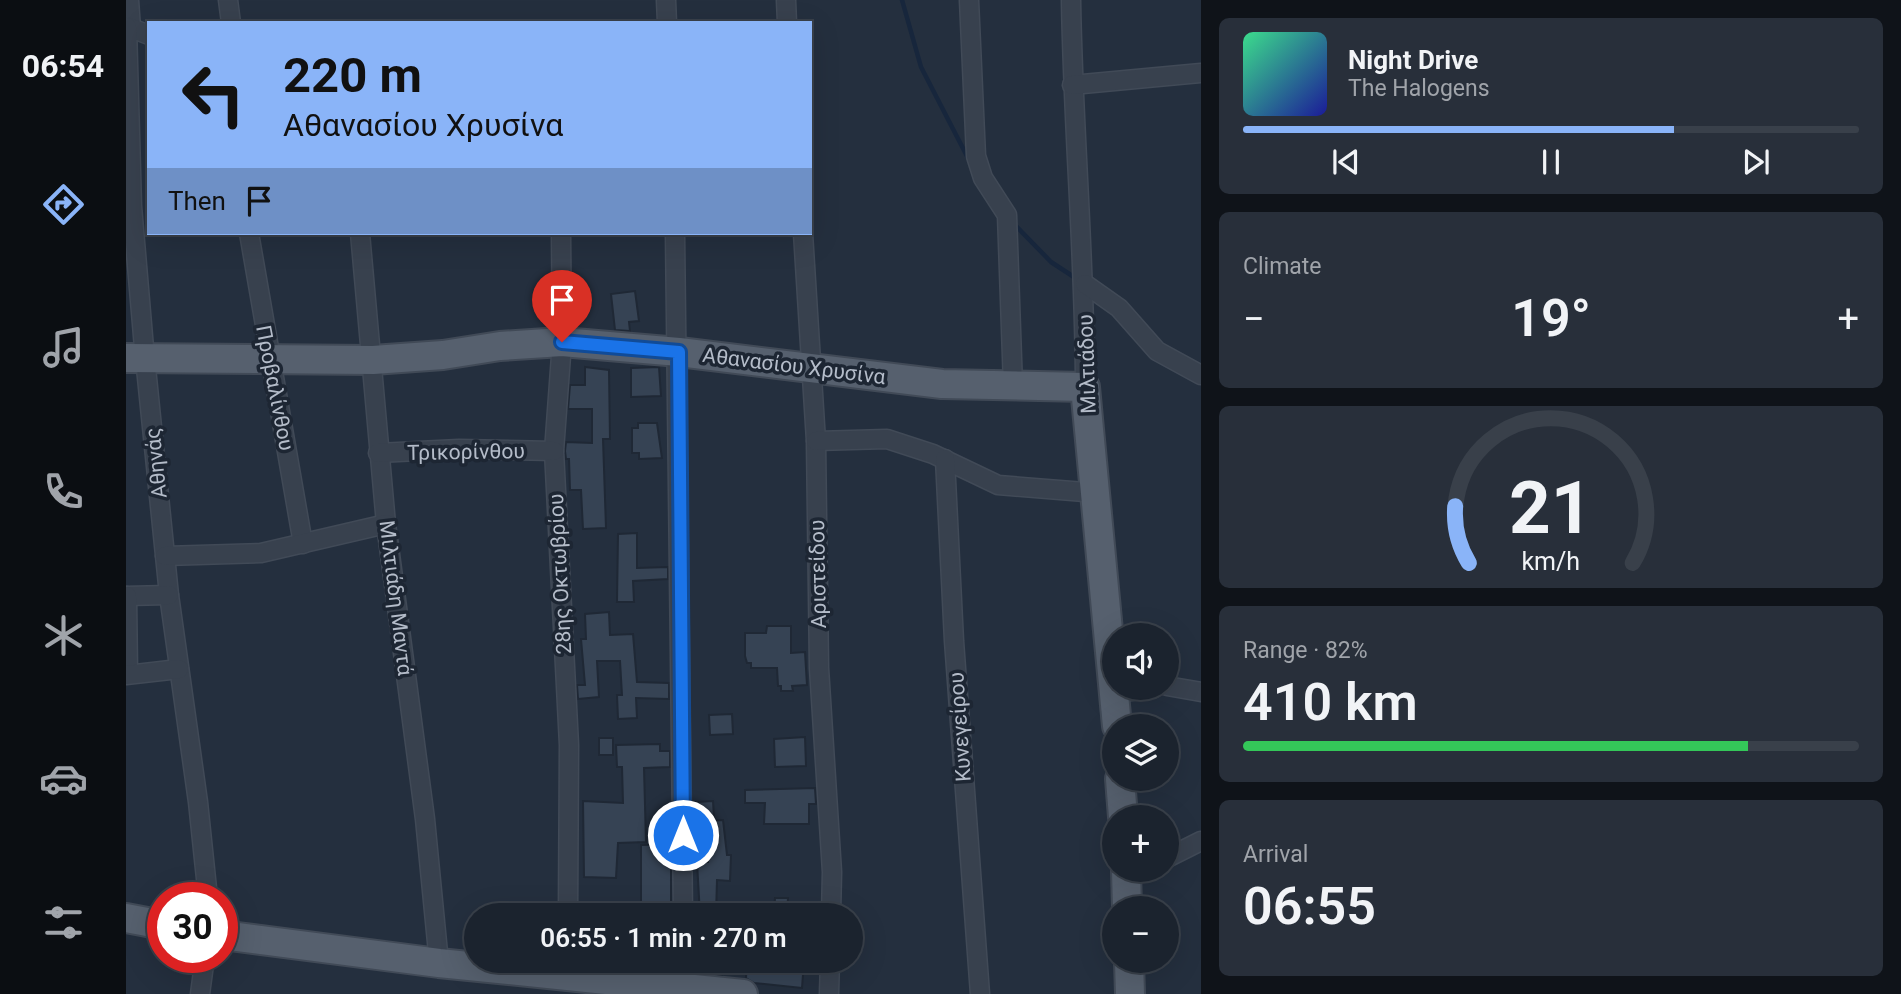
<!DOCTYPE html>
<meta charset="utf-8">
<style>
:root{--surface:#1b232e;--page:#282f3a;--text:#f1f3f6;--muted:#a0a4aa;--line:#39404a;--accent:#8ab4f8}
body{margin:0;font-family:Roboto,sans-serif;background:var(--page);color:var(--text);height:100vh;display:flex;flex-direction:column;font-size:26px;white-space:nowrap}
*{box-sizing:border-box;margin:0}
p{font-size:23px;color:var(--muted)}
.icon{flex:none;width:38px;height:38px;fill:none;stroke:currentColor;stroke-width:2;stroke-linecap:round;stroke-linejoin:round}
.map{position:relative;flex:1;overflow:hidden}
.drawer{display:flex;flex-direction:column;gap:18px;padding:18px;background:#0f1319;width:700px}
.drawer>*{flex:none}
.banner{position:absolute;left:21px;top:21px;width:665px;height:214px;border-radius:0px;box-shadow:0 7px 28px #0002,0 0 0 2px var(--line);background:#8ab4f8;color:#111;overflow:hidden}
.buttons{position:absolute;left:976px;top:623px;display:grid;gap:14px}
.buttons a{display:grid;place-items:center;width:77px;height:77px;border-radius:50%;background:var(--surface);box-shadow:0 7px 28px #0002,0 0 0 2px var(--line);font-size:35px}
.speed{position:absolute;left:21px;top:882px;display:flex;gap:14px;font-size:35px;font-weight:700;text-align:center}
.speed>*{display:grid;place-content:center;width:91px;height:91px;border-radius:50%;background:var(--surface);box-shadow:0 7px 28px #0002,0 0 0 2px var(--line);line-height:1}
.speed .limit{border:10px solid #d22;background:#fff;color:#111}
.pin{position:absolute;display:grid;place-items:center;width:60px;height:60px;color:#fff;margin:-72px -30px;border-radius:50% 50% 50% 0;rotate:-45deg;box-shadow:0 0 7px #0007}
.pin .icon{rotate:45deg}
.me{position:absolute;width:77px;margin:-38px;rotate:0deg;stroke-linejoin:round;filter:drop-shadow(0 0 5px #0008)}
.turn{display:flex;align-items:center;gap:24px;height:147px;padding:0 21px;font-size:32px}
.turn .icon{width:91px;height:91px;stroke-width:2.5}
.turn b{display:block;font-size:49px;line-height:60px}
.then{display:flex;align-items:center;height:66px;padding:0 21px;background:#0003;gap:14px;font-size:26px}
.big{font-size:52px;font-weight:600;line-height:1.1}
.drawer .card{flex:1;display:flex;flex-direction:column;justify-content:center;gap:10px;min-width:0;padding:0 24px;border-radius:10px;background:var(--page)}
.drawer .dial{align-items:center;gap:0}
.dial svg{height:182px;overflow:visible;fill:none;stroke:var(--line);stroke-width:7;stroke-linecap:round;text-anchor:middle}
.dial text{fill:var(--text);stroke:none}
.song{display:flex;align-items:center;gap:21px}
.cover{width:84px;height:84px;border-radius:10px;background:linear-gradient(135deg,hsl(150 70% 55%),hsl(240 70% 35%))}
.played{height:7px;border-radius:4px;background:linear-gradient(90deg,var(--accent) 70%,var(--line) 70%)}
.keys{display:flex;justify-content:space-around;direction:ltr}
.heat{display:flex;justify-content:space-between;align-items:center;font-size:38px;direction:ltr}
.charge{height:10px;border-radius:5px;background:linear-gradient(90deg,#34c759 82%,var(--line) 0)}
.trip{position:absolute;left:338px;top:903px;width:399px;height:70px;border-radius:35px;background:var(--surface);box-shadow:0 7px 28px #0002,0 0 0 2px var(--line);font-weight:600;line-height:70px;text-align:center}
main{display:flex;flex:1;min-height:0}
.tabs{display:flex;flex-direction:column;width:126px;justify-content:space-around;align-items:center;background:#0b0e12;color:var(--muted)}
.tabs .icon{width:49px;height:49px}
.tabs .current{color:var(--accent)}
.tabs b{font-size:32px;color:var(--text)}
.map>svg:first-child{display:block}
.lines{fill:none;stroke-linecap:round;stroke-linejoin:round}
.stream{stroke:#17263c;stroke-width:4.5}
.building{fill:#364354;stroke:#1f2835;stroke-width:2}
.street-casing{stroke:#414a57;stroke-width:21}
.primary-casing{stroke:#414a57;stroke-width:32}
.street{stroke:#38414e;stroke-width:18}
.primary{stroke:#56606e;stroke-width:28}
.route-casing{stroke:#114b97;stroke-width:18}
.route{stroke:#1a73e8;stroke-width:12}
.labels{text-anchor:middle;stroke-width:7;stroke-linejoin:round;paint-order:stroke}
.street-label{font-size:21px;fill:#b4bcc9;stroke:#1d2633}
</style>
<main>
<nav class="tabs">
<b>06:54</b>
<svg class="icon current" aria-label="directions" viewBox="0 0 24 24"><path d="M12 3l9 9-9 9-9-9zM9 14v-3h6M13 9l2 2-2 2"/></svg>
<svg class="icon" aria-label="music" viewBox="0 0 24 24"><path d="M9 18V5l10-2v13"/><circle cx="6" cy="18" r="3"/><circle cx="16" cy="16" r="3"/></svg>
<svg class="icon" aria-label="phone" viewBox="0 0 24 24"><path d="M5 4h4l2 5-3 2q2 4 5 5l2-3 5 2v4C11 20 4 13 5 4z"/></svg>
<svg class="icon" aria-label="climate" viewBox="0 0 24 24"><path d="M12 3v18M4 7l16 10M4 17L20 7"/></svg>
<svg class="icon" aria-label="car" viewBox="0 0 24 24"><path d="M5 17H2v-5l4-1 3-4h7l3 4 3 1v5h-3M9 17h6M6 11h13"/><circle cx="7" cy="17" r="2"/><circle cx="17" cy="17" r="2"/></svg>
<svg class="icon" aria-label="filters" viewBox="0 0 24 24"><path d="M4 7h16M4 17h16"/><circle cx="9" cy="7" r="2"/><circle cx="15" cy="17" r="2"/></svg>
</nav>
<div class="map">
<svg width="1075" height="994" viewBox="0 0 1075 994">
<rect width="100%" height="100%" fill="#242f3e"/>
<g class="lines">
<g class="stream">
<polyline points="776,0 795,67 843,160"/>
<polyline points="891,227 925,262 951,279"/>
</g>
</g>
<g class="building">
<polygon points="509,291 513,321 503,322 504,331 489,330 485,294"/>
<polygon points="459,367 483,370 484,439 477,439 480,528 457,529 455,490 444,490 443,459 440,459 439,451 440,442 466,443 466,409 442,409 444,385 459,385"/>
<polygon points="533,367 535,396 505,397 505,368"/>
<polygon points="512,423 531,423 536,458 513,459 513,453 506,453 506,428 512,428"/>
<polygon points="511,533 511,568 542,567 542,579 507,581 508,602 491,602 492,534"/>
<polygon points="483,612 484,635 507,634 511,682 543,683 543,699 510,698 511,718 492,719 491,695 496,695 494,661 471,661 473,697 452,699 451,685 459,685 455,639 460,639 459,614"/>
<polygon points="641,626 665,626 665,653 679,652 681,685 666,686 667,691 655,691 655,686 652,686 651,668 625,668 625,663 621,663 619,656 619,633 640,633"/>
<polygon points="606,714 607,734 584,735 583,715"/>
<polygon points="679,737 680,766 649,767 648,739"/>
<rect x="473" y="738" width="14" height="17"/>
<polygon points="534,744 534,751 544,751 544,767 518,768 520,842 492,843 490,878 458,877 457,801 497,803 496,767 491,767 490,745"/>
<polygon points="689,788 690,804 683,804 683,824 638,824 639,803 619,803 619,790"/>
<polygon points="587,801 588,818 570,819 570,802"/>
<polygon points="597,820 601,855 605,855 604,881 591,880 590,915 574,915 571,862 582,862 581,821"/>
<polygon points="545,844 545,903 515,903 515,845"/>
<polygon points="649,898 662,898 661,915 648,915"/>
<polygon points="576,961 597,962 596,975 576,973"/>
<polygon points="621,961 678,961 676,988 628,983 620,978"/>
</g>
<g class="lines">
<g class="street-casing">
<g id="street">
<polyline points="3,0 5,28"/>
<polyline points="102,0 105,23"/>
<polyline points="540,0 541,23"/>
<polyline points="660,0 661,23"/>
<polyline points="843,0 850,156 857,178 881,215 887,386"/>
<path d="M945,0C947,129 959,258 959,387"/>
<polyline points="0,26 23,35"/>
<polyline points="1,27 6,206 18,348 43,595 72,802 82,898"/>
<polyline points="946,85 1075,73"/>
<polyline points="123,233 177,544"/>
<polyline points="234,233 260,524 299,819 313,963"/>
<polyline points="435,233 436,342 428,451 443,745 442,915"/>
<polyline points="549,233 557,915"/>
<polyline points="677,233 690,441 693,668 706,872 705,915"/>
<polyline points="959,284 993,308 1031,351 1075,375"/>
<polyline points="690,441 761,439 807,454 872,485 971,493"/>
<polyline points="252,453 333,449 428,451"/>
<polyline points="819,459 828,641 854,994"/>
<polyline points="39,556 135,553 260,524"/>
<polyline points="0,596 43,595"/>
<polyline points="1,596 2,673"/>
<polyline points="0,675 53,669"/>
<polyline points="1041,686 1075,692"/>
<polyline points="989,693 1028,688"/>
<polyline points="1041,858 1075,841"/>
<polyline points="558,961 558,987"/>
<polyline points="74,994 79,957"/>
<polyline points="703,994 704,961"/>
</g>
</g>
<g class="primary-casing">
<g id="primary">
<polyline points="0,358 247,360 317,355 374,346 436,342 553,352 816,384 959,387 991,726"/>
<polyline points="994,779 997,817"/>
<polyline points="1000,870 1001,908"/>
<polyline points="0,918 37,925"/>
<polyline points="96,935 313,963 617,994"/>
<polyline points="1003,961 1004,994"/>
</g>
</g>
<use href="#street" class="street"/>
<use href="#primary" class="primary"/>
</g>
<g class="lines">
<g class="route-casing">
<polyline id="route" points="436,342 553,352 557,835"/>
</g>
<use href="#route" class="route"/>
</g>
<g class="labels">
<g class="street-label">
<text transform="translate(961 364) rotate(-92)" y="7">Μιλτιάδου</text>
<text transform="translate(668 366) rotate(7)" y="7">Αθανασίου Χρυσίνα</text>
<text transform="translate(149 388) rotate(79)" y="7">Προβαλίνθου</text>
<text transform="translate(340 452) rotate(-1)" y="7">Τρικορίνθου</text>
<text transform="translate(30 463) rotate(-96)" y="7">Αθηνάς</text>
<text transform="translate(434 574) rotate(-93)" y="7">28ης Οκτωβρίου</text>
<text transform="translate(692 574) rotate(-91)" y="7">Αριστείδου</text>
<text transform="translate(270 598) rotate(83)" y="7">Μιλτιάδη Μαντά</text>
<text transform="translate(834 727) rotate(-94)" y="7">Κυνεγείρου</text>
</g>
</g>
</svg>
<div class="buttons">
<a><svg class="icon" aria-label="sound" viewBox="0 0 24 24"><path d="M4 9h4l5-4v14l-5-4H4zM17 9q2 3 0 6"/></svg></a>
<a><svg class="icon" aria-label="layers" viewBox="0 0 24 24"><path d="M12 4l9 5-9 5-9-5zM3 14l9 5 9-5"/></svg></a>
<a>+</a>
<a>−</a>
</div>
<div class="speed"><div class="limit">30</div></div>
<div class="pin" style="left:436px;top:342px;background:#d93025"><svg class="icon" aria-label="arrive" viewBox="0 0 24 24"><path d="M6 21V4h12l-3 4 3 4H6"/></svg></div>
<svg class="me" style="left:557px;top:835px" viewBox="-20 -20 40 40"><circle r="17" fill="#1a73e8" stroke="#fff" stroke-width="3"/><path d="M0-11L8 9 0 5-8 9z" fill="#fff"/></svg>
<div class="trip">06:55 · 1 min · 270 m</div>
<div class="banner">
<div class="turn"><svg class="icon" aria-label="left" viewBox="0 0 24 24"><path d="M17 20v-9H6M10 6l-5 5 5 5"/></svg><div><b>220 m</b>Αθανασίου Χρυσίνα</div></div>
<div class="then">Then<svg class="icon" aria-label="arrive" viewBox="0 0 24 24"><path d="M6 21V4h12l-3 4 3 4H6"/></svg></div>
</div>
</div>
<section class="drawer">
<div class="card">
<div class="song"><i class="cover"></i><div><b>Night Drive</b><p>The Halogens</p></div></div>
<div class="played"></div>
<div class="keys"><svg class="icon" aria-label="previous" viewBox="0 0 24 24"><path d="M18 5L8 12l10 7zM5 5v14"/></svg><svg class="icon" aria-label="pause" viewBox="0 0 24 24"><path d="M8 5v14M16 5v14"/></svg><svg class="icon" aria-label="next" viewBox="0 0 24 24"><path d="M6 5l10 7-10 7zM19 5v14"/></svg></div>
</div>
<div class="card"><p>Climate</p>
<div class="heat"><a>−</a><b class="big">19°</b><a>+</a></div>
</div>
<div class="card dial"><svg viewBox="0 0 100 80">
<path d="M14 69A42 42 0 1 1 86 69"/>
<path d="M14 69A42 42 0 0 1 8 44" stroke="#8ab4f8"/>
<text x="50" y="56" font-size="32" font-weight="700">21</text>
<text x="50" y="72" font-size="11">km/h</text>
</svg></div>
<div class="card"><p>Range · 82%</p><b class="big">410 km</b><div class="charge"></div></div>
<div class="card"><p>Arrival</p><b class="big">06:55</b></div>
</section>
</main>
